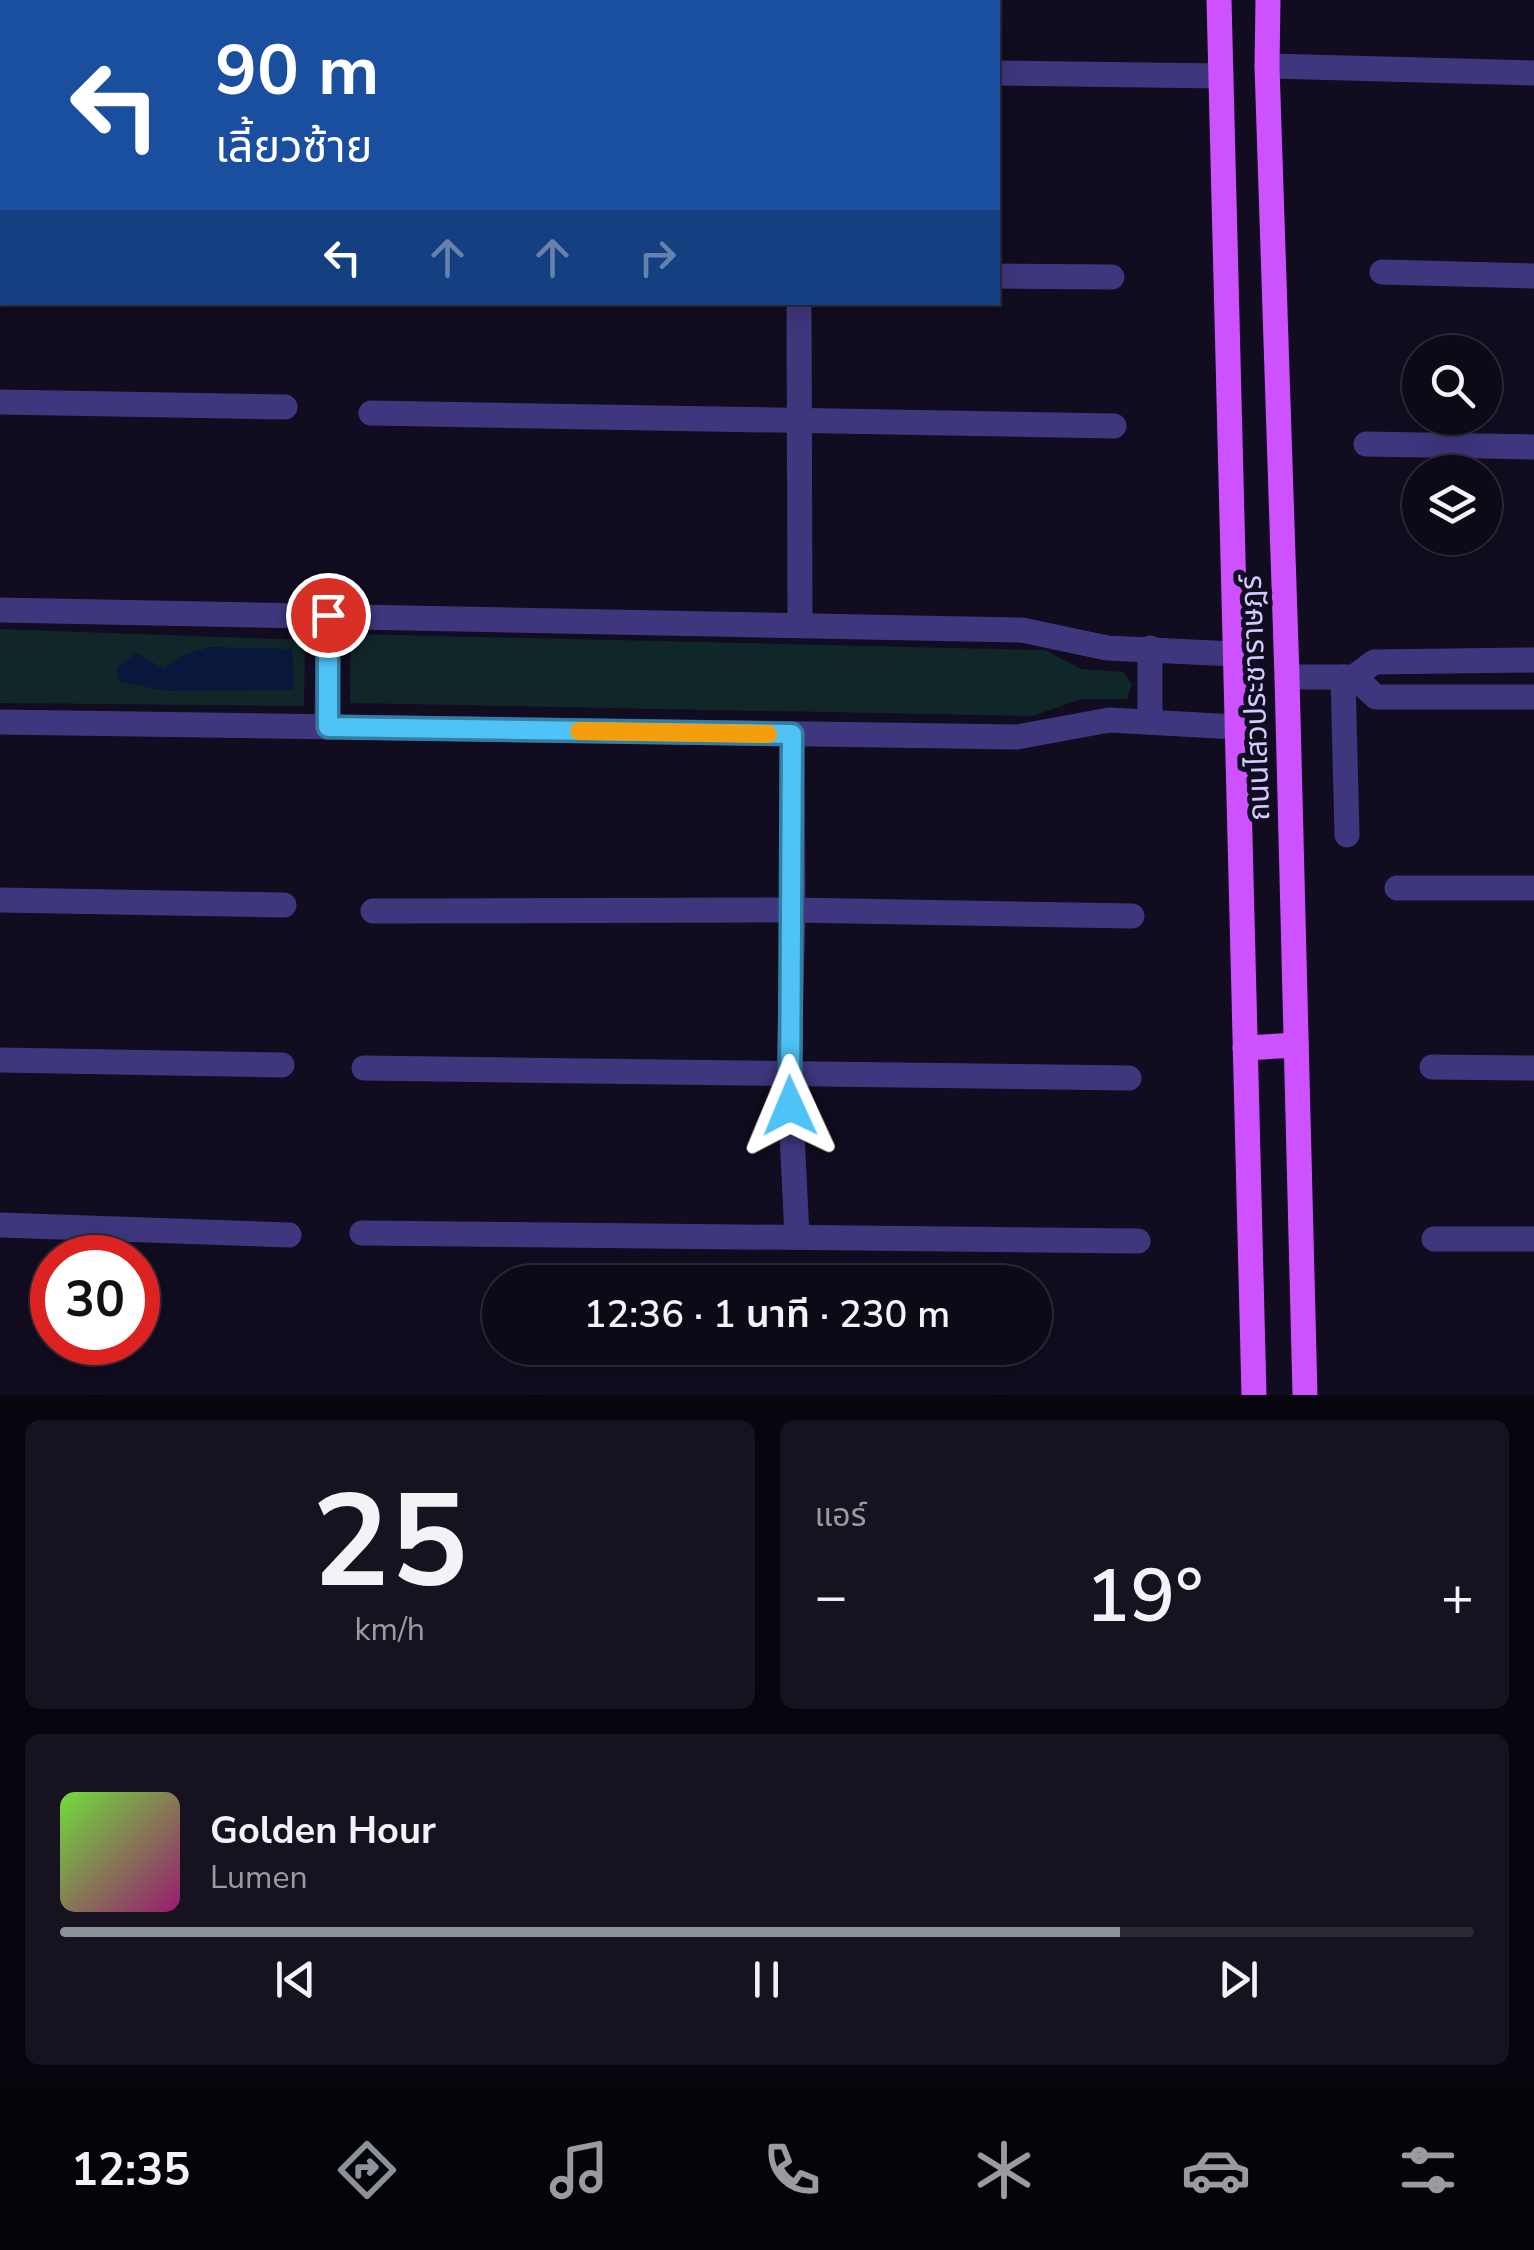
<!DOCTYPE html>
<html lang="th">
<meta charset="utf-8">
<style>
:root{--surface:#0d0917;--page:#161220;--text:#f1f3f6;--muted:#9a9aa1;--line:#2d2a36;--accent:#8c9099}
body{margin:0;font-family:"Nunito Sans","Noto Sans Thai",sans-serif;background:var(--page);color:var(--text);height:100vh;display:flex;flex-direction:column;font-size:38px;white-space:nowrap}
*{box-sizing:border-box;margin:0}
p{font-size:32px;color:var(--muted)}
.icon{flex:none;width:55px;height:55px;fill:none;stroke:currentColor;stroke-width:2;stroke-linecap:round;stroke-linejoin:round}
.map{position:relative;height:1395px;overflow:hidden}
.sheet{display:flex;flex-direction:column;gap:25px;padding:25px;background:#07050d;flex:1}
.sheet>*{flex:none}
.banner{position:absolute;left:0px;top:0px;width:1000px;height:305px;box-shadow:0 5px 25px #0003,0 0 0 2px var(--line);background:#1a4fa0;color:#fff;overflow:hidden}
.tools{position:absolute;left:1402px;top:335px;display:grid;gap:20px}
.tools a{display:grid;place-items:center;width:100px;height:100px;border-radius:50%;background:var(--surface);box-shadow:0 5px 25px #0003,0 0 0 2px var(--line);font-size:50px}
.speed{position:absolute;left:30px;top:1235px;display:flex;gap:20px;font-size:50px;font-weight:700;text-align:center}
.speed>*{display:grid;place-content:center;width:130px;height:130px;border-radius:50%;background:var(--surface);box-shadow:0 5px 25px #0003,0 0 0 2px var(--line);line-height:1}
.speed .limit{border:15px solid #d22;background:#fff;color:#111}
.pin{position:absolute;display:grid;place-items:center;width:85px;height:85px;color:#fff;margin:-42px;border:5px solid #fff;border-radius:50%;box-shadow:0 2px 10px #0007}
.me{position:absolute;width:110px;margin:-55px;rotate:359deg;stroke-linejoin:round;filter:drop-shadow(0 0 8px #0008)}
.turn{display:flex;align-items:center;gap:35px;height:210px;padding:0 50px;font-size:45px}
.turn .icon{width:130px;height:130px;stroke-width:2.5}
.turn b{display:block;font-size:70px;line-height:85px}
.lanes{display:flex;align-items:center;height:95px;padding:0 50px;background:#0003;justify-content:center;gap:50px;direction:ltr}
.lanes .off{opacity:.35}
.big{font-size:75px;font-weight:600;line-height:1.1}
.sheet .card{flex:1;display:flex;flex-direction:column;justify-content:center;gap:15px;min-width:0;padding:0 35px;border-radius:15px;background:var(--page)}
.sheet .dial{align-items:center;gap:0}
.dial b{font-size:130px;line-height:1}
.song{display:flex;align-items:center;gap:30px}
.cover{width:120px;height:120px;border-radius:15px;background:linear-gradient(135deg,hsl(100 70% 55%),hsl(320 70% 35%))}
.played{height:10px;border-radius:5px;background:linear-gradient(90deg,var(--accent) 75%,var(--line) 75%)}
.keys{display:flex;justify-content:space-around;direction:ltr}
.heat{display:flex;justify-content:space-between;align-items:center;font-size:55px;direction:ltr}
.sheet .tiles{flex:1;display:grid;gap:25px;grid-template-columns:1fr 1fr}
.card:last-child{grid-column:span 2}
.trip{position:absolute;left:482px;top:1265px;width:570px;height:100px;border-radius:50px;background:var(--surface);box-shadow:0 5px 25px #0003,0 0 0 2px var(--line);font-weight:600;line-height:100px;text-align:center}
.tabs{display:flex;height:160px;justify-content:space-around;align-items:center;background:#050409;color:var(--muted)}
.tabs .icon{width:70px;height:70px}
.tabs .on{color:var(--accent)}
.tabs b{font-size:45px;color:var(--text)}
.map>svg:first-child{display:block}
.green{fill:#0f2729}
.water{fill:#08173b}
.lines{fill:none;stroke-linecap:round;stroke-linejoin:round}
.minor{stroke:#3f377e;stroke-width:25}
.major{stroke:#cd51ff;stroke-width:25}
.route-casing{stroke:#337fa1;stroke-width:25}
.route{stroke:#4fc3f7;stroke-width:18}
.slow{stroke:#f59e0b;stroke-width:18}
.labels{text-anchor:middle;stroke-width:10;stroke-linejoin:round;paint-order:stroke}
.street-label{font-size:30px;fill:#d4caff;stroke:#110c1f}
</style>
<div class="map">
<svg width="1534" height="1395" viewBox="0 0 1534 1395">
<rect width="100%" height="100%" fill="#110c1f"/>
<g class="green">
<polygon points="0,629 305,640 304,706 0,703"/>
<polygon points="351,634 1045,650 1081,669 1123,672 1132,684 1127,699 1082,699 1032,716 350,703"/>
</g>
<polygon class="water" points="209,647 292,649 294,690 168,691 120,682 116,669 136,653 164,669 184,655"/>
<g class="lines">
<g class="minor">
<polyline points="1267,66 1534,73"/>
<polyline points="998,73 1221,76"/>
<polyline points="0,238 2,238"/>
<polyline points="1382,272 1534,276"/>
<polyline points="998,276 1112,277"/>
<polyline points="799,302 800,625"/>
<polyline points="0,402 285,407"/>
<polyline points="371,413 1114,426"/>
<polyline points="1366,444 1534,447"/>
<polyline points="0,610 1022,630 1107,648 1235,654"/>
<polyline points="1150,648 1150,721"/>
<polyline points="1287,677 1354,677 1374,662 1534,660"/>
<polyline points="1343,677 1347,835"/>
<polyline points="1354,677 1376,697 1534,697"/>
<polyline points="0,722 1017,737 1109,720 1236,727"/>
<polyline points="327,727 328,615"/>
<polyline points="792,734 793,910 789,1073 797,1236"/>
<polyline points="1397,888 1534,888"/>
<polyline points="0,900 284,905"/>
<polyline points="373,911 793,910 1132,916"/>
<polyline points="0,1060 282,1065"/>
<polyline points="1432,1067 1534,1068"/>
<polyline points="364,1068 1129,1078"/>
<polyline points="0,1225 289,1235"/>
<polyline points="362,1233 1138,1241"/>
<polyline points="1434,1239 1534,1239"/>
</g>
<g class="major">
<polyline points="1219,0 1254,1395"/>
<polyline points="1268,0 1267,66 1287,677 1305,1395"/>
<polyline points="1245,1048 1296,1045"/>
</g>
</g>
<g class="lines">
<g class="route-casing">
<polyline id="route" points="328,615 328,727 792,734 790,1106"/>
</g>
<use href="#route" class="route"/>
<polyline class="slow" points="579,731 768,734"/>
</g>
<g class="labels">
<g class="street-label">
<text transform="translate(1255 698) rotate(-92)" y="10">ถนนไสวประชาราษฎร์</text>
</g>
</g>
</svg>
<div class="tools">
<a><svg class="icon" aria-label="search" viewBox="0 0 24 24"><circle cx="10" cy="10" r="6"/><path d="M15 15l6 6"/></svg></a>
<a><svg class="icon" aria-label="layers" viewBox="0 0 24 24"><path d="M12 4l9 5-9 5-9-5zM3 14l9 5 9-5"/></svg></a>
</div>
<div class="speed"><div class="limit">30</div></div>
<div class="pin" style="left:328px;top:615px;background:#d93025"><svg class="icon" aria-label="arrive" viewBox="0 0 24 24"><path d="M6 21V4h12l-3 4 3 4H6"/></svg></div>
<svg class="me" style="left:790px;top:1106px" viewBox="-20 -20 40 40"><path d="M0-17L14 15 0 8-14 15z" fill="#4fc3f7" stroke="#fff" stroke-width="4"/></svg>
<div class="trip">12:36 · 1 นาที · 230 m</div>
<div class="banner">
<div class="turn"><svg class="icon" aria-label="left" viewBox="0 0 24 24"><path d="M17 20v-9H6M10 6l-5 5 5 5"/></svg><div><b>90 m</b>เลี้ยวซ้าย</div></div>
<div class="lanes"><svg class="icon" aria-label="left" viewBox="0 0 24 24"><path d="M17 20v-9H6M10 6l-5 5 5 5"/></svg><svg class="icon off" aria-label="ahead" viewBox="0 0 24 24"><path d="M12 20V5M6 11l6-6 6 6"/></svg><svg class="icon off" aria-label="ahead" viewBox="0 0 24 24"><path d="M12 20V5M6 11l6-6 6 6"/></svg><svg class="icon off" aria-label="right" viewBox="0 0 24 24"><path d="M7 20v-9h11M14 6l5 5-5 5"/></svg></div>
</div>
</div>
<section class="sheet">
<div class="tiles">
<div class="card dial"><b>25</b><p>km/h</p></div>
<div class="card"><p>แอร์</p>
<div class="heat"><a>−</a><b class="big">19°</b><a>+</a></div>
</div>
<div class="card">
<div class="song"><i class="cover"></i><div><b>Golden Hour</b><p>Lumen</p></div></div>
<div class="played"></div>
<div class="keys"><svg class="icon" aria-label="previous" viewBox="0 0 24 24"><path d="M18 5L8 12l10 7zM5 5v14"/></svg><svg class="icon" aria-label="pause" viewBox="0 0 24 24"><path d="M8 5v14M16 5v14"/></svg><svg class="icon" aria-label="next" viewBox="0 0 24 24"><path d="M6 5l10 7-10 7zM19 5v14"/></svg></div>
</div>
</div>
</section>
<nav class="tabs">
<b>12:35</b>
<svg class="icon on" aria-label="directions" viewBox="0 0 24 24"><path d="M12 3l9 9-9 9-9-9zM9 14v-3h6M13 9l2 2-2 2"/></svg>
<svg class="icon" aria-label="music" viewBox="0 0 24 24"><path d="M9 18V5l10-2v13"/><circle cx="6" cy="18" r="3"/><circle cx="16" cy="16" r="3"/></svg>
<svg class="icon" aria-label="phone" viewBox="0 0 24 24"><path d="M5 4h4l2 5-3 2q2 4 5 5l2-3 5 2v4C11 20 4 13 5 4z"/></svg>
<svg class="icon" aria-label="climate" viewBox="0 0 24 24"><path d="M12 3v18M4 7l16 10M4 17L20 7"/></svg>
<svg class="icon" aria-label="car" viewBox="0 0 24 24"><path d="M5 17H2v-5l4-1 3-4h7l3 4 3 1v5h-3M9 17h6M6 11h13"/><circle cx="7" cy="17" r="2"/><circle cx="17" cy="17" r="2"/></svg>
<svg class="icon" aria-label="filters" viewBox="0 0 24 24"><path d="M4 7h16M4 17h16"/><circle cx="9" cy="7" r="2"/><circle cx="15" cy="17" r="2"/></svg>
</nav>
